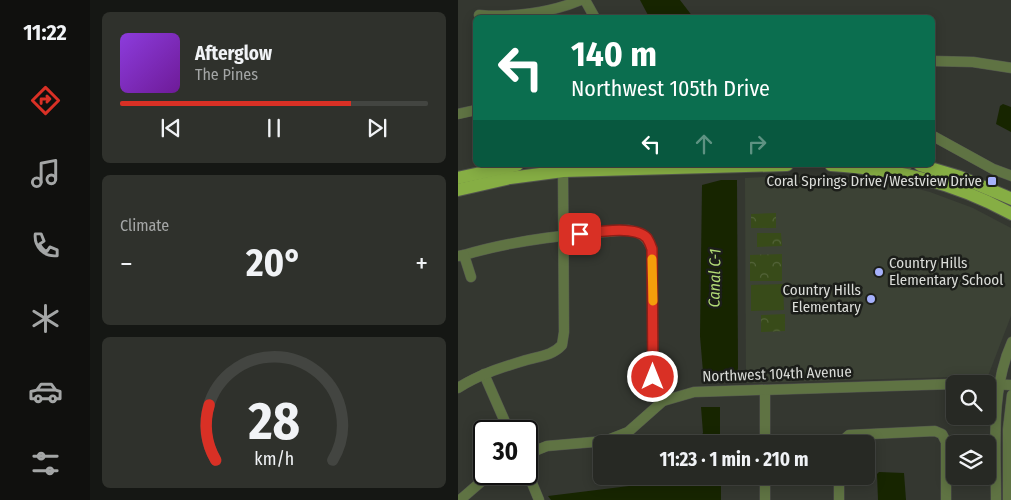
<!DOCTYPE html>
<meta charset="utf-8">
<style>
:root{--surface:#272924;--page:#2f312c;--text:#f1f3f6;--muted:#a4a6a6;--line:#434541;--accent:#d93025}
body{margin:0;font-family:"Fira Sans Condensed",sans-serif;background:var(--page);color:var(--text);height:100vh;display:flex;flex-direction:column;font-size:19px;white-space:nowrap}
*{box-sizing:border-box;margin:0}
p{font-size:16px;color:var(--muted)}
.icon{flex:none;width:28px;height:28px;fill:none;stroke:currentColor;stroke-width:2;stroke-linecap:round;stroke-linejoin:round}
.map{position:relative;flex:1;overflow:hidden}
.details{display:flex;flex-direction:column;gap:12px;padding:12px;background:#151714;width:368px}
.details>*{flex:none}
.hud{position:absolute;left:15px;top:15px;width:462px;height:152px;border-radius:8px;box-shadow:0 2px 12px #0003,0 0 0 1px var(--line);background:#0b6e4f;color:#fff;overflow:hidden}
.controls{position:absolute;left:488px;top:375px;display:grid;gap:10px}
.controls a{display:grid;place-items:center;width:50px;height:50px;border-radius:8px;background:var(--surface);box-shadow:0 2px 12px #0003,0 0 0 1px var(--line);font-size:25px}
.speed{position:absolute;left:15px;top:420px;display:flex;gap:10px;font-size:25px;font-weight:700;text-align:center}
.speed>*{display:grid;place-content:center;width:65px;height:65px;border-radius:50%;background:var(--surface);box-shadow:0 2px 12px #0003,0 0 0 1px var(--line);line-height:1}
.speed .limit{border:2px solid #111;border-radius:8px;background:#fff;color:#111}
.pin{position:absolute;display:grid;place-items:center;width:42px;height:42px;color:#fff;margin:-21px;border-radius:10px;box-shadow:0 2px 8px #0006}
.me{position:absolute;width:55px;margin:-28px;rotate:0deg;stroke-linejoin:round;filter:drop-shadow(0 0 4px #0008)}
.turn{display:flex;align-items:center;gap:18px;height:105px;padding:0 15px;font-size:22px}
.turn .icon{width:65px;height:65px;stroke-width:2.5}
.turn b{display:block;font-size:35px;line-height:42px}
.lanes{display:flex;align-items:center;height:48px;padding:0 15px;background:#0003;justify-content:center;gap:25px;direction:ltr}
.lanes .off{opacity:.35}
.big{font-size:38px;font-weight:700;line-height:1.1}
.details .tile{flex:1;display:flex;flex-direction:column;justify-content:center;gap:8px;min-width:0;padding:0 18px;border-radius:8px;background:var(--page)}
.details .dial{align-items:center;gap:0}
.dial svg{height:130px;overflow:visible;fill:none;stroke:var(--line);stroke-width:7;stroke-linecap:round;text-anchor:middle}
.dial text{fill:var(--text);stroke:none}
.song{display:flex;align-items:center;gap:15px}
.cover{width:60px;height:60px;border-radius:8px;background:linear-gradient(135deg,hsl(270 70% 55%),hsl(280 70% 35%))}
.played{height:5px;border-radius:2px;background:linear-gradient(90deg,var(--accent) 75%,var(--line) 75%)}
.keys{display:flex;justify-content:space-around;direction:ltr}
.heat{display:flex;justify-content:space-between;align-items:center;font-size:28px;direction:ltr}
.trip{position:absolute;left:135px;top:435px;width:282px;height:50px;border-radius:8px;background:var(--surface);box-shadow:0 2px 12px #0003,0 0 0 1px var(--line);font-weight:700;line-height:50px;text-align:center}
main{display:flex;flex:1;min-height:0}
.menu{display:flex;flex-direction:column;width:90px;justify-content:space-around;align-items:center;background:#10100e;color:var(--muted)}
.menu .icon{width:35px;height:35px}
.menu .active{color:var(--accent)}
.menu b{font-size:22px;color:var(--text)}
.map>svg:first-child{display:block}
.built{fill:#3c4235}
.forest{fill:url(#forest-crowns)}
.pitch{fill:#384b19}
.water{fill:#172500}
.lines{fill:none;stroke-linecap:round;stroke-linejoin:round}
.minor-casing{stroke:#52554e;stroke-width:11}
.major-casing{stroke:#52554e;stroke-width:14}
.minor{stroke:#5f7343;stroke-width:10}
.major{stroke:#86ae44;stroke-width:12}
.route-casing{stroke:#8d1f18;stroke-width:12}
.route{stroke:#d93025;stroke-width:9}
.slow{stroke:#f59e0b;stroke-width:9}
.poi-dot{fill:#a6b1fc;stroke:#1c1e1a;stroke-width:2}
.labels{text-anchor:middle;stroke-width:5;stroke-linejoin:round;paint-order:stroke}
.poi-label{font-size:15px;fill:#dbddd9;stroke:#1c1e1a;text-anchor:end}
.street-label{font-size:15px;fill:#dbddd9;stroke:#1c1e1a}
.water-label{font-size:16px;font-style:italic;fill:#b2db76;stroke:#1c1e1a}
</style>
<main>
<nav class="menu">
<b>11:22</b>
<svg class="icon active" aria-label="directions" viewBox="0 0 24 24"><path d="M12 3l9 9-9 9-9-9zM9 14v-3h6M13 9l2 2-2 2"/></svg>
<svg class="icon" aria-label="music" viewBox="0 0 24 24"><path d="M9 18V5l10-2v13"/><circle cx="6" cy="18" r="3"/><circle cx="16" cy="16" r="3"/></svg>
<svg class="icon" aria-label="phone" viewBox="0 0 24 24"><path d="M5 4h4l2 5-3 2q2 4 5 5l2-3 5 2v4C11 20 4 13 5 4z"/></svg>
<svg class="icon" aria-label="climate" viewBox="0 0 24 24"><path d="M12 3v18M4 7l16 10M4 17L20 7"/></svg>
<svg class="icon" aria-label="car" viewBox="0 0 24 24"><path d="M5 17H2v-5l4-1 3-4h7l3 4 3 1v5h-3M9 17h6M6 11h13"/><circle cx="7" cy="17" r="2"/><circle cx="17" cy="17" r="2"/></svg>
<svg class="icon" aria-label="filters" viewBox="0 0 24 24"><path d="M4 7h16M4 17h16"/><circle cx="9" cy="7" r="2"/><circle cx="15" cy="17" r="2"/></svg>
</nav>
<section class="details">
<div class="tile">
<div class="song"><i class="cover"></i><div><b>Afterglow</b><p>The Pines</p></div></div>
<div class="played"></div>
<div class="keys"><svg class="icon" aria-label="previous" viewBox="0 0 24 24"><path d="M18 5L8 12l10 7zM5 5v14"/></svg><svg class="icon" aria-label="pause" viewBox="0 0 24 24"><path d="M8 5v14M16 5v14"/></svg><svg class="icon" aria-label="next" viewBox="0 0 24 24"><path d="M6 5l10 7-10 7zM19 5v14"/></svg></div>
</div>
<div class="tile"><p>Climate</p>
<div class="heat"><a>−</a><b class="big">20°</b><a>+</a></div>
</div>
<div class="tile dial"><svg viewBox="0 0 100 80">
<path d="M14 69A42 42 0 1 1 86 69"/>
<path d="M14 69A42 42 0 0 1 10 35" stroke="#d93025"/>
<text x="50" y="56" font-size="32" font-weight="700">28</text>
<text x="50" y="72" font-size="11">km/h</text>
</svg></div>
</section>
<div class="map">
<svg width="554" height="500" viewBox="0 0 554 500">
<defs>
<pattern id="forest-crowns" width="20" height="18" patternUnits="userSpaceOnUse" patternTransform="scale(1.25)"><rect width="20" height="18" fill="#384b19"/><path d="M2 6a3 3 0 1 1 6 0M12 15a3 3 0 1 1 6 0" fill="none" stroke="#54643a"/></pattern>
</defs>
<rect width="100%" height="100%" fill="#343730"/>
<polygon class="built" points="344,175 429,181 472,192 515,208 553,228 553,316 530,376 288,383 287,178"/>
<g class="forest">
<polygon points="318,213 318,228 293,228 293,214"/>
<polygon points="299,233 323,233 324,246 299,247"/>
<polygon points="324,254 324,281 292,281 292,255"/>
<polygon points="327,314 327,331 303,332 303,315"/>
</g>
<polygon class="pitch" points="325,284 326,310 293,311 293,285"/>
<g class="water">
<polygon points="182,0 222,0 235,17 191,17"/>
<polygon points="545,104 553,107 553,132 538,124 542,106"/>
<polygon points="263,180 279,180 280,368 279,373 250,381 245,372 242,336 244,185"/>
<polygon points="243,407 262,407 262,444 238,444 245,433"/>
<polygon points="421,472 446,473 448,500 420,500 419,474"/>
<polygon points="189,476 263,476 263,500 93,500 90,496 171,486"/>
</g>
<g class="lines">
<g class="minor-casing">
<g id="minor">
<polyline points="127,0 137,18"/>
<path d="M21,15C53,18 92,13 123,0"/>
<polyline points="475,61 515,62 554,68"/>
<polyline points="0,114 18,110"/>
<polyline points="475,136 535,169 554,176"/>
<polyline points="444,172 449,165"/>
<path d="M6,255C60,239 115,234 171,230C184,233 189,237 194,249L195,377L205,401"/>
<polyline points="0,256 6,255 13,277"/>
<polyline points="26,374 51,431"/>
<polyline points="529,384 554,385"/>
<path d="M0,388C20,375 42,368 65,361C79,356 93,357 104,345L106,332L105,171L103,166"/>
<polyline points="307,390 307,444"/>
<polyline points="381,444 391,435 477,431 484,434 488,442 488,500"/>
<polyline points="69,454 89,446 147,441 170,432 205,401 236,392 496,384"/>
<polyline points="69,471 81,500"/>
<polyline points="307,476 307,500"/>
<polyline points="381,476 381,500"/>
<polyline points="2,500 32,474"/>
<path d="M538,500C538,449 532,390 554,342"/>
<polyline points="550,500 550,429 554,395"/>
</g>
</g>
<g class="major-casing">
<g id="major">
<path d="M373,165C441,170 493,181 554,214"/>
<polyline points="462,165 502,177 554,199"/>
<polyline points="0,178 59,165"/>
<polyline points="0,190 52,178 105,171 329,165"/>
</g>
</g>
<use href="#minor" class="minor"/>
<use href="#major" class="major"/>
</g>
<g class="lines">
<g class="route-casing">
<path id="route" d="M122,234C139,232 177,225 189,238C191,241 193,246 194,249L195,377"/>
</g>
<use href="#route" class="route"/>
<polyline class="slow" points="194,259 195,301"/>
</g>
<g class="poi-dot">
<rect x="529" y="176" width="10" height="10" rx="2.5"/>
<circle cx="421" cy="272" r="5"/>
<circle cx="413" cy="299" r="5"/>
</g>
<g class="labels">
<g class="poi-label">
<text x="524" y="186">Coral Springs Drive/Westview Drive</text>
<text x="431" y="268" text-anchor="start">Country Hills<tspan x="431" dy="17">Elementary School</tspan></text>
<text x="403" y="295">Country Hills<tspan x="403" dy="17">Elementary</tspan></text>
</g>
<g class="street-label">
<text transform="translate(319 374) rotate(-2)" y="5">Northwest 104th Avenue</text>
</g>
<g class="water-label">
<text transform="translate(256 278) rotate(-89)" y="6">Canal C-1</text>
</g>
</g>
</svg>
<div class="controls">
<a><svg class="icon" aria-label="search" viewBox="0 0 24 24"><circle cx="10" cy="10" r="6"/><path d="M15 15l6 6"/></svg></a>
<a><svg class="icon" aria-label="layers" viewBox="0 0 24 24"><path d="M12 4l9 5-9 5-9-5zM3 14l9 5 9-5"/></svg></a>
</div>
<div class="speed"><div class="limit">30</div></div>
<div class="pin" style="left:122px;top:234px;background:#d93025"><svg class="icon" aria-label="arrive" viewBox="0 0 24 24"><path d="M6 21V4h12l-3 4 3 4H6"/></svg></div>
<svg class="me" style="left:195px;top:377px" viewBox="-20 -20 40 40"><circle r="17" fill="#d93025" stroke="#fff" stroke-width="3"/><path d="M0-11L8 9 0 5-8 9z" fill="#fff"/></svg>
<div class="trip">11:23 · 1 min · 210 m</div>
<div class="hud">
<div class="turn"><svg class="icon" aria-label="left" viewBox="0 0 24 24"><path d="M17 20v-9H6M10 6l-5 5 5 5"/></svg><div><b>140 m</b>Northwest 105th Drive</div></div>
<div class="lanes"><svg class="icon" aria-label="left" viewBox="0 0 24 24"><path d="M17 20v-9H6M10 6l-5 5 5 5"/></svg><svg class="icon off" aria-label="ahead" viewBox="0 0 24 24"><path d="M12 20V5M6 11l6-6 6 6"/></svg><svg class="icon off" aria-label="right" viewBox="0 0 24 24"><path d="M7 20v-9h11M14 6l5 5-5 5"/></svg></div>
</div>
</div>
</main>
